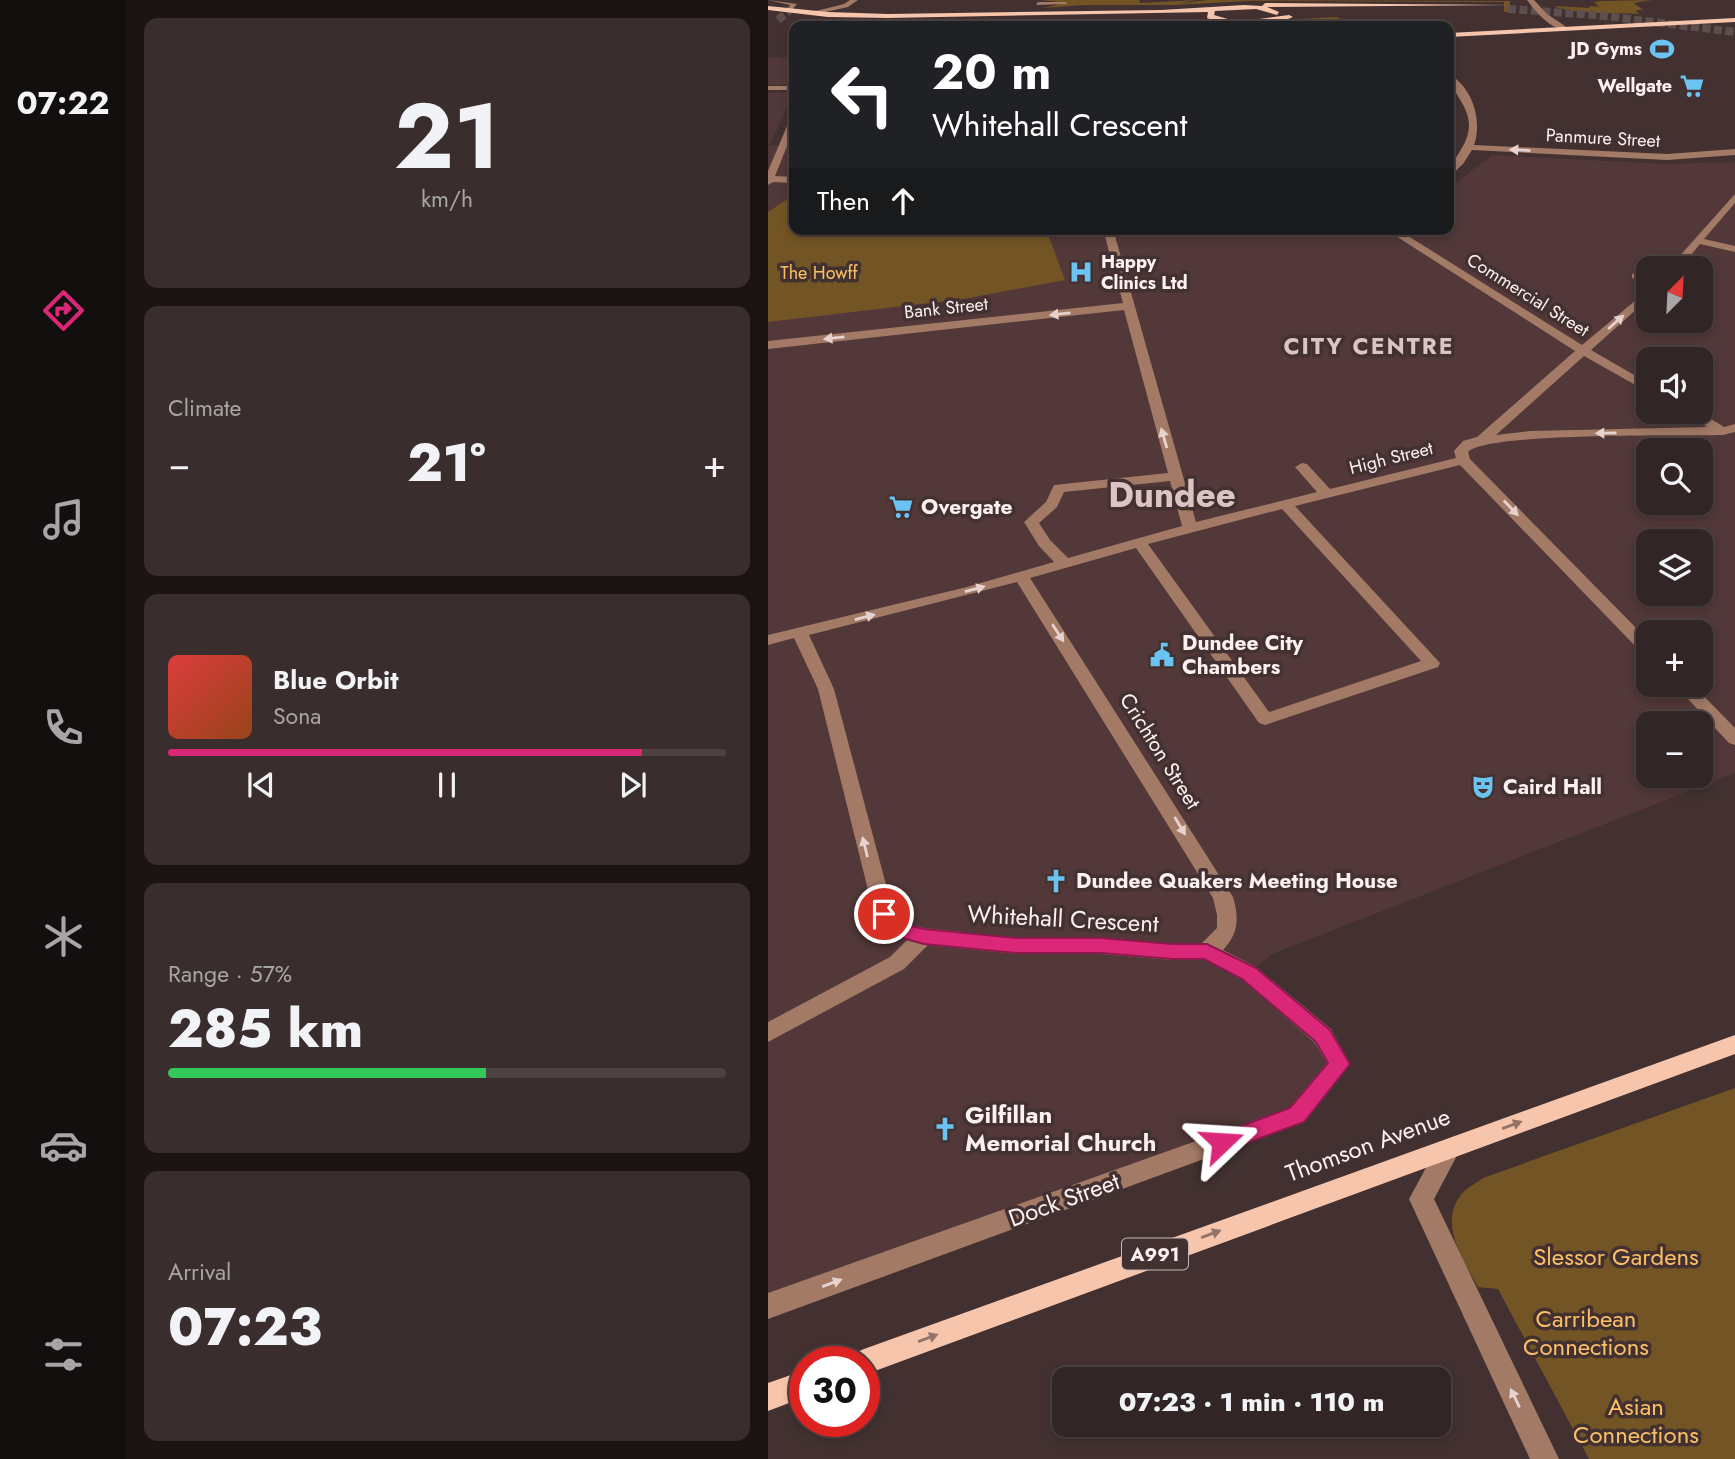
<!DOCTYPE html>
<meta charset="utf-8">
<style>
:root{--surface:#322525;--page:#3a2d2d;--text:#f1f3f6;--muted:#a8a5a7;--line:#4d4242;--accent:#db2777}
body{margin:0;font-family:Jost,sans-serif;background:var(--page);color:var(--text);height:100vh;display:flex;flex-direction:column;font-size:26px;white-space:nowrap}
*{box-sizing:border-box;margin:0}
p{font-size:23px;color:var(--muted)}
.icon{flex:none;width:38px;height:38px;fill:none;stroke:currentColor;stroke-width:2;stroke-linecap:round;stroke-linejoin:round}
.map{position:relative;flex:1;overflow:hidden}
.side{display:flex;flex-direction:column;gap:18px;padding:18px;background:#1c1414;width:642px}
.side>*{flex:none}
.guide{position:absolute;left:21px;top:21px;width:665px;height:214px;border-radius:14px;box-shadow:0 4px 10px #0003,0 0 0 2px var(--line);background:#202124;color:#fff;overflow:hidden}
.needle{width:46px;rotate:24deg}
.fabs{position:absolute;left:868px;top:256px;display:grid;gap:14px}
.fabs a{display:grid;place-items:center;width:77px;height:77px;border-radius:14px;background:var(--surface);box-shadow:0 4px 10px #0003,0 0 0 2px var(--line);font-size:35px}
.speed{position:absolute;left:21px;top:1346px;display:flex;gap:14px;font-size:35px;font-weight:700;text-align:center}
.speed>*{display:grid;place-content:center;width:91px;height:91px;border-radius:50%;background:var(--surface);box-shadow:0 4px 10px #0003,0 0 0 2px var(--line);line-height:1}
.speed .limit{border:10px solid #d22;background:#fff;color:#111}
.pin{position:absolute;display:grid;place-items:center;width:60px;height:60px;color:#fff;margin:-30px;border:4px solid #fff;border-radius:50%;box-shadow:0 2px 7px #0007}
.me{position:absolute;width:77px;margin:-38px;rotate:70deg;stroke-linejoin:round;filter:drop-shadow(0 0 5px #0008)}
.turn{display:flex;align-items:center;gap:24px;height:147px;padding:0 28px;font-size:32px}
.turn .icon{width:91px;height:91px;stroke-width:2.5}
.turn b{display:block;font-size:49px;line-height:60px}
.then{display:flex;align-items:center;height:66px;padding:0 28px;background:#0003;gap:14px;font-size:26px}
.big{font-size:52px;font-weight:800;line-height:1.1}
.side .tile{flex:1;display:flex;flex-direction:column;justify-content:center;gap:10px;min-width:0;padding:0 24px;border-radius:14px;background:var(--page)}
.side .dial{align-items:center;gap:0}
.dial b{font-size:91px;line-height:1}
.song{display:flex;align-items:center;gap:21px}
.cover{width:84px;height:84px;border-radius:10px;background:linear-gradient(135deg,hsl(0 70% 55%),hsl(20 70% 35%))}
.played{height:7px;border-radius:4px;background:linear-gradient(90deg,var(--accent) 85%,var(--line) 85%)}
.keys{display:flex;justify-content:space-around;direction:ltr}
.heat{display:flex;justify-content:space-between;align-items:center;font-size:38px;direction:ltr}
.charge{height:10px;border-radius:5px;background:linear-gradient(90deg,#34c759 57%,var(--line) 0)}
.trip{position:absolute;left:284px;top:1367px;width:399px;height:70px;border-radius:14px;background:var(--surface);box-shadow:0 4px 10px #0003,0 0 0 2px var(--line);font-weight:800;line-height:70px;text-align:center}
main{display:flex;flex:1;min-height:0}
.tab-bar{display:flex;flex-direction:column;width:126px;justify-content:space-around;align-items:center;background:#140f0f;color:var(--muted)}
.tab-bar .icon{width:49px;height:49px}
.tab-bar .on{color:var(--accent)}
.tab-bar b{font-size:32px;color:var(--text)}
.map>svg:first-child{display:block}
.built{fill:#523838;fill-rule:evenodd}
.green{fill:#735525}
.lines{fill:none;stroke-linecap:round;stroke-linejoin:round}
.minor-tunnel{stroke:#5f4e4e;stroke-width:8;stroke-dasharray:8 3.5;stroke-linecap:butt}
.major-tunnel{stroke:#5f4e4e;stroke-width:8;stroke-dasharray:8 3.5;stroke-linecap:butt}
.minor{fill:#a27a66;fill-rule:evenodd}
.major{fill:#f6c5ac;fill-rule:evenodd}
.oneway{fill:#e6d2ce}
.oneway2{fill:#947468}
.route{fill:#db2777;stroke:#8e194d;stroke-width:2}
.labels{text-anchor:middle;stroke-width:7;stroke-linejoin:round;paint-order:stroke}
.far-poi-label{font-size:18px;font-weight:bold;fill:#fdf0f0;stroke:#433131;text-anchor:end}
.far-street-label{font-size:18px;fill:#fdf0f0;stroke:#433131}
.far-park-label{font-size:18px;fill:#fbc065;stroke:#433131}
.shield{fill:#433131;stroke:#c5b7b7;stroke-width:2}
.shield-label{font-size:19px;font-weight:bold;fill:#fdf0f0}
.poi-label{font-size:21px;font-weight:bold;fill:#fdf0f0;stroke:#433131;text-anchor:start}
.street-label{font-size:21px;fill:#fdf0f0;stroke:#433131}
.far-district-label{font-size:23px;font-weight:bold;letter-spacing:2px;fill:#dcc4c4;stroke:#433131}
.near-street-label{font-size:24px;fill:#fdf0f0;stroke:#433131}
.near-poi-label{font-size:24px;font-weight:bold;fill:#fdf0f0;stroke:#433131;text-anchor:start}
.near-park-label{font-size:24px;fill:#fbc065;stroke:#433131}
.town-label{font-size:35px;font-weight:bold;fill:#dcc4c4;stroke:#433131}
</style>
<main>
<nav class="tab-bar">
<b>07:22</b>
<svg class="icon on" aria-label="directions" viewBox="0 0 24 24"><path d="M12 3l9 9-9 9-9-9zM9 14v-3h6M13 9l2 2-2 2"/></svg>
<svg class="icon" aria-label="music" viewBox="0 0 24 24"><path d="M9 18V5l10-2v13"/><circle cx="6" cy="18" r="3"/><circle cx="16" cy="16" r="3"/></svg>
<svg class="icon" aria-label="phone" viewBox="0 0 24 24"><path d="M5 4h4l2 5-3 2q2 4 5 5l2-3 5 2v4C11 20 4 13 5 4z"/></svg>
<svg class="icon" aria-label="climate" viewBox="0 0 24 24"><path d="M12 3v18M4 7l16 10M4 17L20 7"/></svg>
<svg class="icon" aria-label="car" viewBox="0 0 24 24"><path d="M5 17H2v-5l4-1 3-4h7l3 4 3 1v5h-3M9 17h6M6 11h13"/><circle cx="7" cy="17" r="2"/><circle cx="17" cy="17" r="2"/></svg>
<svg class="icon" aria-label="filters" viewBox="0 0 24 24"><path d="M4 7h16M4 17h16"/><circle cx="9" cy="7" r="2"/><circle cx="15" cy="17" r="2"/></svg>
</nav>
<section class="side">
<div class="tile dial"><b>21</b><p>km/h</p></div>
<div class="tile"><p>Climate</p>
<div class="heat"><a>−</a><b class="big">21°</b><a>+</a></div>
</div>
<div class="tile">
<div class="song"><i class="cover"></i><div><b>Blue Orbit</b><p>Sona</p></div></div>
<div class="played"></div>
<div class="keys"><svg class="icon" aria-label="previous" viewBox="0 0 24 24"><path d="M18 5L8 12l10 7zM5 5v14"/></svg><svg class="icon" aria-label="pause" viewBox="0 0 24 24"><path d="M8 5v14M16 5v14"/></svg><svg class="icon" aria-label="next" viewBox="0 0 24 24"><path d="M6 5l10 7-10 7zM19 5v14"/></svg></div>
</div>
<div class="tile"><p>Range · 57%</p><b class="big">285 km</b><div class="charge"></div></div>
<div class="tile"><p>Arrival</p><b class="big">07:23</b></div>
</section>
<div class="map">
<svg width="967" height="1459" viewBox="0 0 967 1459">
<rect width="100%" height="100%" fill="#433131"/>
<g class="built">
<polygon points="366,19 439,26 80,26 82,24"/>
<polygon points="26,57 26,85 0,85 0,58"/>
<path d="M26,92L1,146L26,145V229H681V188L724,155L898,164L967,162V773L504,954L481,973L571,1064L529,1115L0,1293V93ZM880,268H933V320H880ZM880,359H933V411H880ZM880,450H933V502H880ZM880,541H933V593H880ZM880,632H933V684H880ZM880,723H933V775H880Z"/>
</g>
<g class="green">
<polygon points="273,0 371,0 372,3 429,0 409,4 439,0 742,1 742,12 736,12 736,2 480,1 407,5 316,5 275,8 298,3"/>
<path d="M884,0L866,3L875,10H868L871,14C852,13 801,14 786,6L821,8L822,6L831,7L826,2L834,1Z"/>
<polygon points="569,17 586,26 513,26 529,19"/>
<polygon points="26,195 26,229 278,229 297,280 195,299 0,322 0,212"/>
<path d="M967,1088V1459H821L730,1289L710,1287C696,1261 670,1224 693,1195C698,1188 709,1183 715,1178Z"/>
</g>
<g class="lines">
<polyline class="minor-tunnel" points="10,20 23,9"/>
<polyline class="major-tunnel" points="740,9 828,15 967,32"/>
<g class="minor">
<polygon points="0,0 29,4 23,11 20,9 22,5"/>
<polygon points="82,0 90,0 80,7 44,15 40,13 76,4"/>
<path d="M759,0H766L779,14L797,26V30C781,28 768,12 759,0Z"/>
<polygon points="270,2 297,2 300,4 268,5"/>
<path d="M681,74C704,87 715,120 706,145L899,154L967,149V155L899,160L704,150L695,164L681,177C681,160 701,147 701,125C701,104 680,89 681,74Z"/>
<rect x="0" y="86" width="26" height="4"/>
<polygon points="26,116 26,129 7,176 26,177 26,183 5,182 0,185 0,171 22,119"/>
<polygon points="967,194 967,203 936,239 967,246 967,252 932,244 912,268 901,268"/>
<path d="M335,229H345L428,522L549,492L527,467L534,463L539,464L562,489L688,458L686,451L695,441L709,437L807,351L617,229H629L814,345L880,290V299L823,350L880,383V392L816,356L728,435L762,431L939,427L914,411H930L956,427L967,424V432L955,435C916,436 720,432 700,452L702,459L880,640V654L874,653L692,465L527,506L672,663L670,667L497,725L491,723L368,548L262,578L465,897C471,918 471,933 455,950L488,967L563,1029L582,1064L537,1122L0,1319V1293L521,1108L559,1063L547,1043L474,979L436,959L405,960L333,954H249L160,945L136,969L0,1042V1022L122,957L139,940L117,930L106,914L50,689L26,638L0,645V635L199,587L286,562L271,546L256,522L278,502L286,485L400,473L356,310L0,349V341L355,303ZM402,481L414,526L300,558L282,540L271,523L289,507L296,492ZM514,509L653,661L501,712L380,544ZM249,582L445,898L449,915V928L434,943L405,944L333,938H249L156,928L143,925L125,911L66,689L41,635Z"/>
<polygon points="868,273 880,276 880,282 864,278 864,274"/>
<polygon points="906,684 924,684 967,728 967,745 961,743"/>
<polygon points="680,1139 688,1142 692,1150 666,1199 791,1459 762,1459 641,1199 672,1142"/>
</g>
<g class="major">
<path d="M497,3L743,5L499,7L511,12L509,15L488,9L447,11L446,15L470,22L521,15L525,17C502,27 462,29 439,18L440,12L120,18L60,17L0,10V6L60,12L120,14L393,10L476,5L494,6Z"/>
<polygon points="967,18 967,22 681,37 681,33"/>
<polygon points="967,1035 967,1054 96,1375 96,1362 83,1362 87,1353 96,1349"/>
<polygon points="37,1370 37,1397 0,1411 0,1383"/>
</g>
</g>
<defs><path id="oneway-solid" d="M-6-.8H1V-3.2L6.5 0L1 3.2V.8H-6Z" transform="scale(1.75)"/></defs>
<g class="oneway">
<use href="#oneway-solid" transform="translate(752 150) rotate(-177)"/>
<use href="#oneway-solid" transform="translate(292 314) rotate(174)"/>
<use href="#oneway-solid" transform="translate(848 322) rotate(-42)"/>
<use href="#oneway-solid" transform="translate(66 338) rotate(174)"/>
<use href="#oneway-solid" transform="translate(838 433) rotate(179)"/>
<use href="#oneway-solid" transform="translate(396 438) rotate(-106)"/>
<use href="#oneway-solid" transform="translate(743 508) rotate(46)"/>
<use href="#oneway-solid" transform="translate(207 589) rotate(-15)"/>
<use href="#oneway-solid" transform="translate(97 617) rotate(-14)"/>
<use href="#oneway-solid" transform="translate(290 633) rotate(57)"/>
<use href="#oneway-solid" transform="translate(412 826) rotate(59)"/>
<use href="#oneway-solid" transform="translate(97 847) rotate(-104)"/>
<use href="#oneway-solid" transform="translate(64 1283) rotate(-20)"/>
<use href="#oneway-solid" transform="translate(747 1398) rotate(-116)"/>
</g>
<g class="oneway2">
<use href="#oneway-solid" transform="translate(744 1125) rotate(-20)"/>
<use href="#oneway-solid" transform="translate(443 1234) rotate(-20)"/>
<use href="#oneway-solid" transform="translate(160 1338) rotate(-20)"/>
</g>
<polygon class="route" points="116,907 143,926 156,929 248,938 333,938 404,944 439,944 488,968 562,1030 582,1064 536,1122 454,1152 446,1149 443,1142 446,1136 522,1108 560,1063 548,1042 474,979 436,959 404,959 333,953 248,953 156,944 131,937 117,929 107,914 110,909"/>
<defs>
<g id="stadium-bare" transform="scale(1.89)"><path d="M0-5a6.5 5 0 1 0 0 10a6.5 5 0 1 0 0-10ZM-3.5-1.8h7v3.6h-7Z" fill="#6bc3f2" stroke="#433131" stroke-width="2.5" paint-order="stroke"/></g>
<g id="supermarket-bare" transform="scale(1.89)"><path d="M-6-5.5h2.5l.6 2H6L4.5 2H-2.5L-4.4-4H-6ZM-1.5 3.2a1.3 1.3 0 1 0 .1 0ZM3 3.2a1.3 1.3 0 1 0 .1 0Z" fill="#6bc3f2" stroke="#433131" stroke-width="2.5" paint-order="stroke"/></g>
<g id="hospital-bare" transform="scale(1.89)"><path d="M-5-5h3v3.5h4V-5h3V5h-3V1.5h-4V5h-3Z" fill="#6bc3f2" stroke="#433131" stroke-width="2.5" paint-order="stroke"/></g>
<g id="civic-bare" transform="scale(1.89)"><path d="M-.6-6.5H3V-4.5H.6V-3L4-1V1h2V6H-6V1h2V-1L-.6-3ZM-1.2 2.5V6h2.4V2.5Z" fill="#6bc3f2" stroke="#433131" stroke-width="2.5" paint-order="stroke"/></g>
<g id="theatre-bare" transform="scale(1.89)"><path d="M-5-5.5Q0-4 5-5.5V0Q5 5 0 6Q-5 5-5 0ZM-3.3-2.5H-1v1.5H-3.3ZM1-2.5H3.3v1.5H1ZM-2.8 1Q0 5.5 2.8 1Z" fill="#6bc3f2" stroke="#433131" stroke-width="2.5" paint-order="stroke"/></g>
<g id="church-bare" transform="scale(1.89)"><path d="M-1.2-6h2.4v3.5h3.3v2.4h-3.3V6h-2.4V-.1h-3.3v-2.4h3.3Z" fill="#6bc3f2" stroke="#433131" stroke-width="2.5" paint-order="stroke"/></g>
</defs>
<g fill-rule="evenodd">
<use href="#stadium-bare" x="894" y="49"/>
<use href="#supermarket-bare" x="924" y="86"/>
<use href="#hospital-bare" x="313" y="272"/>
<use href="#supermarket-bare" x="133" y="507"/>
<use href="#civic-bare" x="394" y="655"/>
<use href="#theatre-bare" x="715" y="787"/>
<use href="#church-bare" x="288" y="881"/>
<use href="#church-bare" x="177" y="1129"/>
</g>
<g class="labels">
<g class="far-poi-label">
<text x="874" y="55">JD Gyms</text>
<text x="904" y="92">Wellgate</text>
<text x="333" y="268" text-anchor="start">Happy<tspan x="333" dy="21">Clinics Ltd</tspan></text>
</g>
<g class="far-street-label">
<text transform="translate(835 138) rotate(3)" y="6">Panmure Street</text>
<text transform="translate(760 295) rotate(32)" y="6">Commercial Street</text>
<text transform="translate(178 308) rotate(-6)" y="6">Bank Street</text>
<text transform="translate(623 458) rotate(-14)" y="6">High Street</text>
</g>
<g class="far-park-label">
<text x="51" y="279">The Howff</text>
</g>
<rect class="shield" x="354" y="1238.5" width="66" height="31" rx="5"/>
<g class="shield-label">
<text x="387" y="1261">A991</text>
</g>
<g class="poi-label">
<text x="153" y="514">Overgate</text>
<text x="414" y="650">Dundee City<tspan x="414" dy="24">Chambers</tspan></text>
<text x="735" y="794">Caird Hall</text>
<text x="308" y="888">Dundee Quakers Meeting House</text>
</g>
<g class="street-label">
<text transform="translate(392 751) rotate(58)" y="7">Crichton Street</text>
</g>
<g class="far-district-label">
<text x="601" y="354">CITY CENTRE</text>
</g>
<g class="near-street-label">
<text transform="translate(295 919) rotate(3)" y="8">Whitehall Crescent</text>
<text transform="translate(600 1145) rotate(-20)" y="8">Thomson Avenue</text>
<text transform="translate(296 1200) rotate(-20)" y="8">Dock Street</text>
</g>
<g class="near-poi-label">
<text x="197" y="1123">Gilfillan<tspan x="197" dy="28">Memorial Church</tspan></text>
</g>
<g class="near-park-label">
<text x="848" y="1265">Slessor Gardens</text>
<text x="818" y="1327">Carribean<tspan x="818" dy="28">Connections</tspan></text>
<text x="868" y="1415">Asian<tspan x="868" dy="28">Connections</tspan></text>
</g>
<g class="town-label">
<text x="404" y="507">Dundee</text>
</g>
</g>
</svg>
<div class="fabs">
<a><svg class="needle" viewBox="-14 -14 28 28"><path d="M0-13l5 13h-10z" fill="#e53935"/><path d="M0 13l5-13h-10z" fill="#a8a5a7"/></svg></a>
<a><svg class="icon" aria-label="sound" viewBox="0 0 24 24"><path d="M4 9h4l5-4v14l-5-4H4zM17 9q2 3 0 6"/></svg></a>
<a><svg class="icon" aria-label="search" viewBox="0 0 24 24"><circle cx="10" cy="10" r="6"/><path d="M15 15l6 6"/></svg></a>
<a><svg class="icon" aria-label="layers" viewBox="0 0 24 24"><path d="M12 4l9 5-9 5-9-5zM3 14l9 5 9-5"/></svg></a>
<a>+</a>
<a>−</a>
</div>
<div class="speed"><div class="limit">30</div></div>
<div class="pin" style="left:116px;top:914px;background:#d93025"><svg class="icon" aria-label="arrive" viewBox="0 0 24 24"><path d="M6 21V4h12l-3 4 3 4H6"/></svg></div>
<svg class="me" style="left:454px;top:1142px" viewBox="-20 -20 40 40"><path d="M0-17L14 15 0 8-14 15z" fill="#db2777" stroke="#fff" stroke-width="4"/></svg>
<div class="trip">07:23 · 1 min · 110 m</div>
<div class="guide">
<div class="turn"><svg class="icon" aria-label="left" viewBox="0 0 24 24"><path d="M17 20v-9H6M10 6l-5 5 5 5"/></svg><div><b>20 m</b>Whitehall Crescent</div></div>
<div class="then">Then<svg class="icon" aria-label="ahead" viewBox="0 0 24 24"><path d="M12 20V5M6 11l6-6 6 6"/></svg></div>
</div>
</div>
</main>
